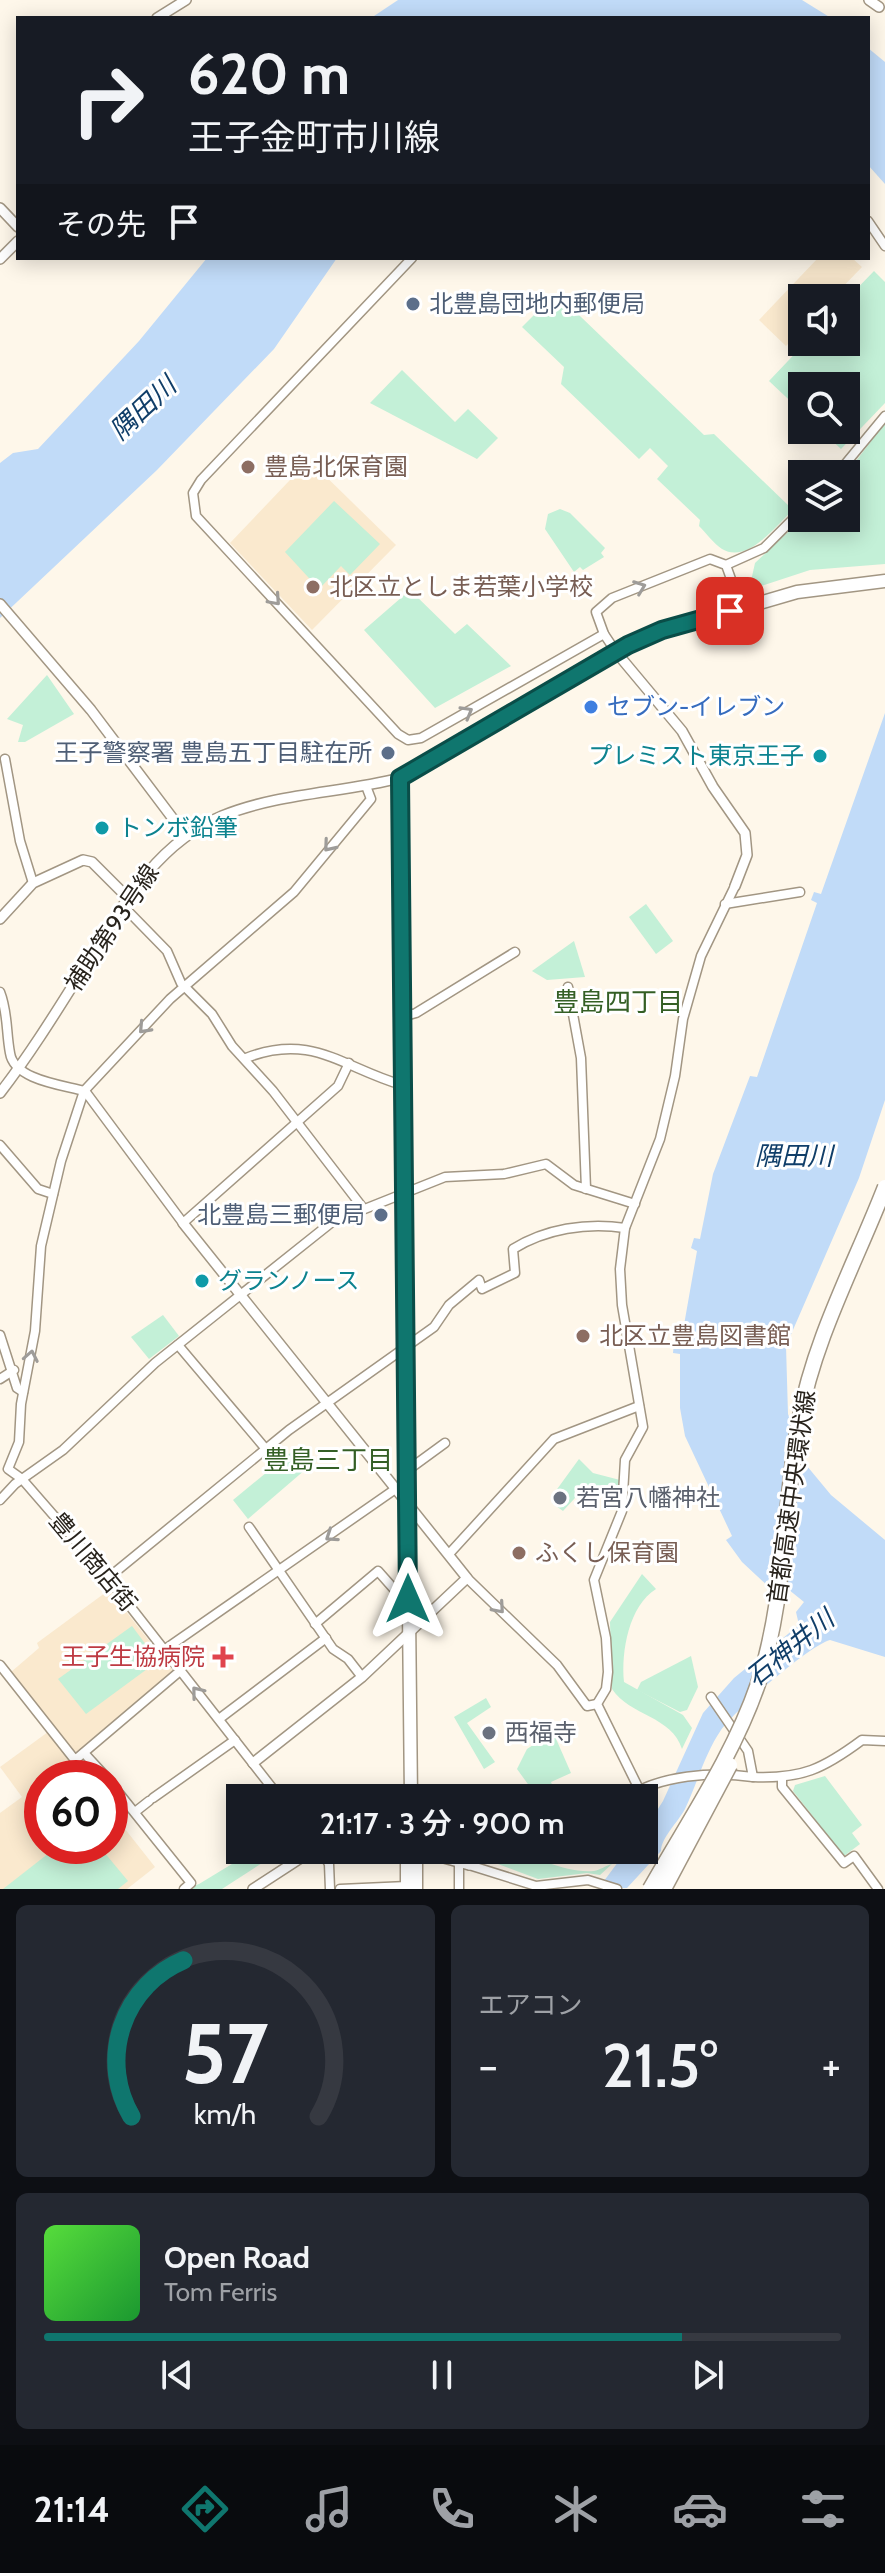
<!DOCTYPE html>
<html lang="ja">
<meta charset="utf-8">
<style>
:root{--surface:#171b24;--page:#242831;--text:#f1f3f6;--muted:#9ea1a6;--line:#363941;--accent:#0f766e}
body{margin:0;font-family:Cabin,"Noto Sans JP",sans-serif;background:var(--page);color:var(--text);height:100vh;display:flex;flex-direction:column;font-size:30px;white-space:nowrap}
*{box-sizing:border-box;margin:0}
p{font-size:26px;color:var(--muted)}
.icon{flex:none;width:44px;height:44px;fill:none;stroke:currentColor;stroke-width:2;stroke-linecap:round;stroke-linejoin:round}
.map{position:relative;height:1889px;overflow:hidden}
.side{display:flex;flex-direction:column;gap:16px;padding:16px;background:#0d0f14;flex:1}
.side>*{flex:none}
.guide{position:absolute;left:16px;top:16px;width:854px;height:244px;border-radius:0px;box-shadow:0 4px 20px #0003;background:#171b24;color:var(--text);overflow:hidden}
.fabs{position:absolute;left:788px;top:284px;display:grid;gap:16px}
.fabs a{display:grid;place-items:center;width:72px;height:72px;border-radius:0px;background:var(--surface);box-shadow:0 4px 20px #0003;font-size:40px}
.speed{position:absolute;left:24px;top:1760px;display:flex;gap:16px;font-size:40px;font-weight:700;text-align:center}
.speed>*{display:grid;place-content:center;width:104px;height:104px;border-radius:50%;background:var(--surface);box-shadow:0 4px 20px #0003;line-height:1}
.speed .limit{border:12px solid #d22;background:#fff;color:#111}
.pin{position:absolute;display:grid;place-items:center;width:68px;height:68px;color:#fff;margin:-34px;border-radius:16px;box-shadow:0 4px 12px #0006}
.me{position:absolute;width:88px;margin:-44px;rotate:0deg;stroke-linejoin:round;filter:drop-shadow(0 0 6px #0008)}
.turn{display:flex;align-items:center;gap:28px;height:168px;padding:0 40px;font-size:36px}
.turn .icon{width:104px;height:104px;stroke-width:2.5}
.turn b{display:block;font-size:56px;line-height:68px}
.then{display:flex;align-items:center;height:76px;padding:0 40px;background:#0003;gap:16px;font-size:30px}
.big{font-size:60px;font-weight:600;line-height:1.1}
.side .tile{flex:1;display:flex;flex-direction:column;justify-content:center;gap:12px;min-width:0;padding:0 28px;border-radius:12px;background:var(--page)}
.side .dial{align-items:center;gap:0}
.dial svg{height:208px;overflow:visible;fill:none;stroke:var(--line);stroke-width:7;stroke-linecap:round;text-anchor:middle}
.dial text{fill:var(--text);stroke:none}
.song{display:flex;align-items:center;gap:24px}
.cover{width:96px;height:96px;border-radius:12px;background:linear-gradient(135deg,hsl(110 70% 55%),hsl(130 70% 35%))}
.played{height:8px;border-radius:4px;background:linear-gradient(90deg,var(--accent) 80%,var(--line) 80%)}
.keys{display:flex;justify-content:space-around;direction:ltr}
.heat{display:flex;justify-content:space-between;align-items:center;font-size:44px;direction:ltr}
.side .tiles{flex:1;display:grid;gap:16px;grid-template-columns:1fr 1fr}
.tile:last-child{grid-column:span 2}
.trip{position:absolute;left:226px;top:1784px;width:432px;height:80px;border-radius:0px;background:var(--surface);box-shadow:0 4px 20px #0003;font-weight:600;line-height:80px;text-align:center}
.dock{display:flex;height:128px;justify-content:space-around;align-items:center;background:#090b0e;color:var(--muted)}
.dock .icon{width:56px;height:56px}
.dock .on{color:var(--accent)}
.dock b{font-size:36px;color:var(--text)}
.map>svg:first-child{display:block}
.built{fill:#fae9ce}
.green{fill:#c3f0d7}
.water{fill:#c1dbf8}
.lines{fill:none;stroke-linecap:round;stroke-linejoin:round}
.minor-casing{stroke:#a29683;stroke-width:11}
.tertiary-casing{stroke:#a29683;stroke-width:12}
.primary-casing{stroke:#a29683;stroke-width:15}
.minor{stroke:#fff;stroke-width:8}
.tertiary{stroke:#fff;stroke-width:9}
.primary{stroke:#fff;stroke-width:12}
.motorway-bridge-casing{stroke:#a29683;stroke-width:17;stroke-linecap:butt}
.motorway-bridge{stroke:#fff;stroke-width:14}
.oneway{stroke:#9e9c99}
.route-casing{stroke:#0a4d48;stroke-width:20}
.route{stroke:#0f766e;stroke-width:14}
.service-dot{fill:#5c6f8a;stroke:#fff;stroke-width:3}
.education-dot{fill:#8d6e63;stroke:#fff;stroke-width:3}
.shop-dot{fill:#3f7fe0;stroke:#fff;stroke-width:3}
.culture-dot{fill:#0f9aa8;stroke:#fff;stroke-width:3}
.worship-dot{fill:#6b7280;stroke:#fff;stroke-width:3}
.health-dot{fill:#e0444e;stroke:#fff;stroke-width:3}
.labels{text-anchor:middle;stroke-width:6;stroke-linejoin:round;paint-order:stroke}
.service-label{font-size:24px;fill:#4e5e75;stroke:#fff;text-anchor:end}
.education-label{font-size:24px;fill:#785e54;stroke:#fff;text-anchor:start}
.shop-label{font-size:24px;fill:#366cbe;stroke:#fff;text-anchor:start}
.culture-label{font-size:24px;fill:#0d838f;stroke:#fff;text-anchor:start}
.street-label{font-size:24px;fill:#28231c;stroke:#fff}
.worship-label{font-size:24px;fill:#5b616d;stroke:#fff;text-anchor:start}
.health-label{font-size:24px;fill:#be3a42;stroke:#fff;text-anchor:end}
.water-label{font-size:26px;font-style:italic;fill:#103e69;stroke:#fff}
.neighbourhood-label{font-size:26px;fill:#345f25;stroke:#fff}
</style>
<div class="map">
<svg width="885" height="1889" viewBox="0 0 885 1889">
<rect width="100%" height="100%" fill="#fef7ea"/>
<g class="built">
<polygon points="818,258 852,258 862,267 832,298 802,298 802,330 786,346 759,320"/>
<polygon points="309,460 396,545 312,630 230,543"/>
<polygon points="109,1590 173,1671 80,1752 71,1751 11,1672 39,1648 37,1643"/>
<polygon points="48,1732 84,1778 42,1778 42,1846 110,1846 110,1810 155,1867 127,1889 0,1889 0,1813 22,1797 0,1767"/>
</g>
<g class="green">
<polygon points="874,271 885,282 885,403 841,449 821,430 846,430 846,386 802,386 802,412 769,381 806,342 846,342 846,300"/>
<path d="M556,293L704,435L714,434L790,507L791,512C775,527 747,564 722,549C714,544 706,533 699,526L700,520L657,479L668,466L650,448L639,459L561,384L564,367L522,327Z"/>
<polygon points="402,370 455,422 468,409 498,438 477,459 370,403"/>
<polygon points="885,423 885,564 810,570 749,590 755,563 803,518 846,518 846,474"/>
<polygon points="334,501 380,544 350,575 341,566 319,589 285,552"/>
<polygon points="560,509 570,513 605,548 601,553 604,557 583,570 580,567 574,572 545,529 548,514"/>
<polygon points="410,590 455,634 467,624 511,666 435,708 364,630"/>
<polygon points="47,675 74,714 25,742 18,742 23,725 7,719"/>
<polygon points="646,904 673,941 656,954 629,917"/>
<polygon points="574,941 585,977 547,980 532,971"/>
<polygon points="163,1315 179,1336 149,1359 131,1337"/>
<polygon points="300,1445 313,1463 248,1519 233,1500"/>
<polygon points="579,1459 593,1473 620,1480 619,1489 586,1486 563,1511 552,1503 555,1492"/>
<path d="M642,1574L656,1589C629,1606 621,1651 624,1682L683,1715L692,1728L682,1749C672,1716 630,1716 612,1689L610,1622Z"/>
<polygon points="132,1626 158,1661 86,1714 58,1679"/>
<polygon points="691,1656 698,1687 687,1710 680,1712 637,1690 641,1682"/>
<polygon points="486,1698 491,1707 467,1723 495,1762 484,1769 454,1717"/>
<polygon points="553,1732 571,1773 551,1782 557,1798 538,1798 517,1769 527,1749"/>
<polygon points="825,1776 862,1825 852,1833 860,1844 844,1856 793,1791 795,1785"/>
<polygon points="58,1846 99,1846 128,1881 118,1889 3,1889"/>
<polygon points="255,1850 282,1850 222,1889 185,1889 199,1884"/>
<path d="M493,1850C528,1850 560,1874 594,1871C600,1870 605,1866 612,1864L600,1875L587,1873L538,1879L490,1861L489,1853Z"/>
</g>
<g class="water">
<polygon points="398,0 802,0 831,18 371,18"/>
<polygon points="868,48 885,62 885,184 868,165"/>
<polygon points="207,258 337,258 274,349 157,470 0,618 0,463 13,453 38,449 139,341"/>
<path d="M885,713V1100L859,1178L786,1346L788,1414L807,1466L831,1495L885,1540V1657L830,1640C810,1645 733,1712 721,1730C705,1753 697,1784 685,1809C678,1822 661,1838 661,1851L627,1888L598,1889L627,1850H644V1831L663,1801L703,1713L734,1678L799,1625L796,1612L804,1602L778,1581L771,1589L742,1562L726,1540L732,1536L685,1436L680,1408V1354L673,1353L674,1342H681L697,1251L691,1248L694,1238L700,1239L713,1174L750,1076L757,1077L817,903L811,900L814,892L821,894Z"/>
</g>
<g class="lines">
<g class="minor-casing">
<g id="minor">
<polyline points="868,221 885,246"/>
<polyline points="412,258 201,480 193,493 196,516 398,734 408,740 421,738 604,634"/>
<polyline points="837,474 885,416"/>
<polyline points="726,565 764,548 802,510"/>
<polyline points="616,652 604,634 596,612 612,598 710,559 726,565 741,607"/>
<polyline points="5,759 20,841 33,883"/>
<polyline points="725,904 800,892"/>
<polyline points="123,906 167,951 181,983 212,1014 232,1046 273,1091 363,1208"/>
<polyline points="568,987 581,1058 586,1189"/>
<path d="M0,992C8,1012 6,1032 10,1053C14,1080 63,1085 84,1091"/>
<polyline points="402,1017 416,1013 515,952"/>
<path d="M246,1058C312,1032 343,1068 402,1085"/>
<polyline points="85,1091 183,1223 338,1086 349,1063"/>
<polyline points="0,1145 38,1189 53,1194"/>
<polyline points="0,1335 17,1388 23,1392"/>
<polyline points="178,1345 265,1448"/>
<polyline points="0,1379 14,1370"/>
<polyline points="408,1470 445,1443"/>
<polyline points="0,1500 15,1484 63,1450 155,1363 332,1222 445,1177 504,1174 546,1164 574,1185 635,1204"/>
<polyline points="249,1527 333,1649 348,1659 362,1677"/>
<polyline points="449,1554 554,1439 639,1406"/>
<path d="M108,1578L289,1430L434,1327L449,1305L479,1280L482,1289L515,1273L513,1249C545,1229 587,1222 625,1228"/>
<polyline points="467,1578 557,1665 587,1706 597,1704"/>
<polyline points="315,1624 378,1571 401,1597 408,1599"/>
<polyline points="164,1650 394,1490"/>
<polyline points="0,1665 75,1760 180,1671"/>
<polyline points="219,1719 326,1638"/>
<polyline points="84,1753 107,1778"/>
<path d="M753,1777C802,1779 823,1769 862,1740L885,1741"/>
<polyline points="782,1778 782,1787 844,1863 854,1856 878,1889"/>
<polyline points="110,1782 191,1883 184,1889"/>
<polyline points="639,1789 597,1704 606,1689 608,1672 606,1638 594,1580 622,1511 625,1460 643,1427 622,1305 620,1269 625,1228 660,1139 675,1076 683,1019 701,956 735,886"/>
<polyline points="153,1798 235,1740"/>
<polyline points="280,1798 108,1578 22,1479 8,1469 19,1442 21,1404 35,1331 41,1246 61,1161 84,1091 170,999 294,892 371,799 366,786"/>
<path d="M626,1798C659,1775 714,1771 753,1777L748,1751L711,1697"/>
<polyline points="135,1812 149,1801"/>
<polyline points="321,1850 329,1864 330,1889"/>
<polyline points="459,1862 459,1889"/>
<polyline points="469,1865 536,1886 588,1880 617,1889"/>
<polyline points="469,1865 486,1850"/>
<polyline points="340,1889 407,1886"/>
</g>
</g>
<g class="tertiary-casing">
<g id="tertiary">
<polyline points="869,0 879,7"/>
<polyline points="157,18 186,0"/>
<polyline points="0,208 18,227"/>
<polyline points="0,259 18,241"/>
<polyline points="0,604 91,710 186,836"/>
<polyline points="616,652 682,731 713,787 745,833 747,855 735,886"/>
<polyline points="0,919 33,883 83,860 92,862 128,898"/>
<path d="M0,1093C31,1053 58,1009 85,966C121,908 155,844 222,816C278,793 342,793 400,778"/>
<polyline points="183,1223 467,1578 362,1677 253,1763"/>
<polyline points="415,1850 469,1865"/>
<polyline points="253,1889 313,1850"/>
</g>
</g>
<g class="primary-casing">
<g id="primary">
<polyline points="411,1798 400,778 644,637 797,592 885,581"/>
<polyline points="412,1850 416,1862 416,1889"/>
<polyline points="407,1889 407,1860 411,1850"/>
</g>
</g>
<use href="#minor" class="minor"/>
<use href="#tertiary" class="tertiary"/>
<use href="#primary" class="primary"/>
<g class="motorway-bridge-casing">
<g id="motorway-bridge">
<path d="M650,1889C687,1823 733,1757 758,1684C786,1599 783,1508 799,1421C814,1339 855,1264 885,1187"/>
<polyline points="664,1889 730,1765"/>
</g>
</g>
<use href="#motorway-bridge" class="motorway-bridge"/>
</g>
<defs><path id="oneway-chevron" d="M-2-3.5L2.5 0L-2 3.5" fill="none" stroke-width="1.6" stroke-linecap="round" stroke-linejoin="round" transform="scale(2)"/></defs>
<g class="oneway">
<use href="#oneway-chevron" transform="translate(640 587) rotate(-21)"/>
<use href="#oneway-chevron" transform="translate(275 600) rotate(48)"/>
<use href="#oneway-chevron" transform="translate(467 712) rotate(-30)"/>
<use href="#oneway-chevron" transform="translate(329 846) rotate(130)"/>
<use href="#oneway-chevron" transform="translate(144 1028) rotate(133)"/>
<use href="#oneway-chevron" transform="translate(31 1356) rotate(-79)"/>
<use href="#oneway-chevron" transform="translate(331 1536) rotate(146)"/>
<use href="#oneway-chevron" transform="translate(499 1608) rotate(49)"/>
<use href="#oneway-chevron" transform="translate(197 1692) rotate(-129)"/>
</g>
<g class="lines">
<g class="route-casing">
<polyline id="route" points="408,1599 400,778 628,645 662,630 730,611"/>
</g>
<use href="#route" class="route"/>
</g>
<g class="service-dot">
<circle cx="413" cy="304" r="8"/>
<circle cx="388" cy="753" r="8"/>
<circle cx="381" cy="1215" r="8"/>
</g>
<g class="education-dot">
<circle cx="248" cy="467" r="8"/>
<circle cx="313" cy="587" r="8"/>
<circle cx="583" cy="1336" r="8"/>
<circle cx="519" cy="1553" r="8"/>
</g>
<circle class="shop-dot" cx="591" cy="707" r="8"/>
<g class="culture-dot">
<circle cx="820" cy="756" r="8"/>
<circle cx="102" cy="828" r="8"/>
<circle cx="202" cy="1281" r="8"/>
</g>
<g class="worship-dot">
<circle cx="560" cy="1498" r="8"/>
<circle cx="489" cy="1733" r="8"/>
</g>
<path class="health-dot" d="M219 1645h8v8h8v8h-8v8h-8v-8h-8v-8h8z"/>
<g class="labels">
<g class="service-label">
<text x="429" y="312" text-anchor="start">北豊島団地内郵便局</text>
<text x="372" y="761">王子警察署 豊島五丁目駐在所</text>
<text x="365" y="1223">北豊島三郵便局</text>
</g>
<g class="education-label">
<text x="264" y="475">豊島北保育園</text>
<text x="329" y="595">北区立としま若葉小学校</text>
<text x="599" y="1344">北区立豊島図書館</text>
<text x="535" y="1561">ふくし保育園</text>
</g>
<g class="shop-label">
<text x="607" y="715">セブン-イレブン</text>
</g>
<g class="culture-label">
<text x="804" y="764" text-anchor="end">プレミスト東京王子</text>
<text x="118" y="836">トンボ鉛筆</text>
<text x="218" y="1289">グランノース</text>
</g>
<g class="street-label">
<text transform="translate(112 928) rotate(-56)" y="8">補助第93号線</text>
<text transform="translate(792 1497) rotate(-82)" y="8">首都高速中央環状線</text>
<text transform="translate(93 1562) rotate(50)" y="8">豊川商店街</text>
</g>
<g class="worship-label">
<text x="576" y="1506">若宮八幡神社</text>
<text x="505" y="1741">西福寺</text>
</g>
<g class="health-label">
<text x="205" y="1665">王子生協病院</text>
</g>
<g class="water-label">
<text transform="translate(143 408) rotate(-43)" y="9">隅田川</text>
<text x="794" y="1165">隅田川</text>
<text transform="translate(790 1648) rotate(-39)" y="9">石神井川</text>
</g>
<g class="neighbourhood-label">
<text x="618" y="1011">豊島四丁目</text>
<text x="328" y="1469">豊島三丁目</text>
</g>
</g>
</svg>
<div class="fabs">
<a><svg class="icon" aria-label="sound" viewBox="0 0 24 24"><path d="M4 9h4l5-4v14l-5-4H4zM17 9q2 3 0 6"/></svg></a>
<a><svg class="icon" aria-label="search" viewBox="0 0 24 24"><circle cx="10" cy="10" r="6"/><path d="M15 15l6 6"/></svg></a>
<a><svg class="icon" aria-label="layers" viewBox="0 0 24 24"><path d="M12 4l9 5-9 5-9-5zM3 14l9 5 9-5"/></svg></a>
</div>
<div class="speed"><div class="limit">60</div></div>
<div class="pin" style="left:730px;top:611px;background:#d93025"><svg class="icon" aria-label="arrive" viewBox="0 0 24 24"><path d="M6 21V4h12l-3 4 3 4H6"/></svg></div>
<svg class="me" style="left:408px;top:1599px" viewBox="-20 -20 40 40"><path d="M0-17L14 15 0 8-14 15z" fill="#0f766e" stroke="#fff" stroke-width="4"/></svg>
<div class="trip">21:17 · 3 分 · 900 m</div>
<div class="guide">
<div class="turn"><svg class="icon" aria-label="right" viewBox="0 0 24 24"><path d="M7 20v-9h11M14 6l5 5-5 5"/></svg><div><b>620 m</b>王子金町市川線</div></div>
<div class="then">その先<svg class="icon" aria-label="arrive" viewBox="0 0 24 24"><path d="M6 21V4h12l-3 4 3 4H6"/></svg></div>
</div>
</div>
<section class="side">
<div class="tiles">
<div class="tile dial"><svg viewBox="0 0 100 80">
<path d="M14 69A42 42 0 1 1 86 69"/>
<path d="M14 69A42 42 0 0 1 34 9" stroke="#0f766e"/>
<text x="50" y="56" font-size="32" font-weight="700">57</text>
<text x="50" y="72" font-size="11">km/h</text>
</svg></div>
<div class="tile"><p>エアコン</p>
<div class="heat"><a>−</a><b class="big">21.5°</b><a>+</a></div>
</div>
<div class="tile">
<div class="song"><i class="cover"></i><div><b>Open Road</b><p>Tom Ferris</p></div></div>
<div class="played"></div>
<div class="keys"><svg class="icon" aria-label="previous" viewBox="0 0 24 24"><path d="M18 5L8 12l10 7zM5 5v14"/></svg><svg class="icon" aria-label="pause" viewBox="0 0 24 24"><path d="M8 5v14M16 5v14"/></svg><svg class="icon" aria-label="next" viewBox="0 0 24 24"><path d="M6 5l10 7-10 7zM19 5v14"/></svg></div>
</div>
</div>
</section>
<nav class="dock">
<b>21:14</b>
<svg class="icon on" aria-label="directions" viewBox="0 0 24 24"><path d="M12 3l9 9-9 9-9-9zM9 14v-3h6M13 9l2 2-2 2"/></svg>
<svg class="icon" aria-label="music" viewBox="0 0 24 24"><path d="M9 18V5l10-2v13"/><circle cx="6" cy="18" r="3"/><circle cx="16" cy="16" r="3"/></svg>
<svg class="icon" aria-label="phone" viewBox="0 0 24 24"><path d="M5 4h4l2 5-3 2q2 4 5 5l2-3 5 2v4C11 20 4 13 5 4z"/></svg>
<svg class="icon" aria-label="climate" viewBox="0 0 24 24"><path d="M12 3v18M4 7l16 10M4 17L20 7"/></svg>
<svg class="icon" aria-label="car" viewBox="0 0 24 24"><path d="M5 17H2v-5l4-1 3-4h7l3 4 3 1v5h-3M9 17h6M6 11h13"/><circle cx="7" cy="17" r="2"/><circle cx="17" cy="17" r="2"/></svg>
<svg class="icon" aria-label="filters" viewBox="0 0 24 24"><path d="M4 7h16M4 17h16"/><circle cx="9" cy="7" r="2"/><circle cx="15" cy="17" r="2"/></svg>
</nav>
